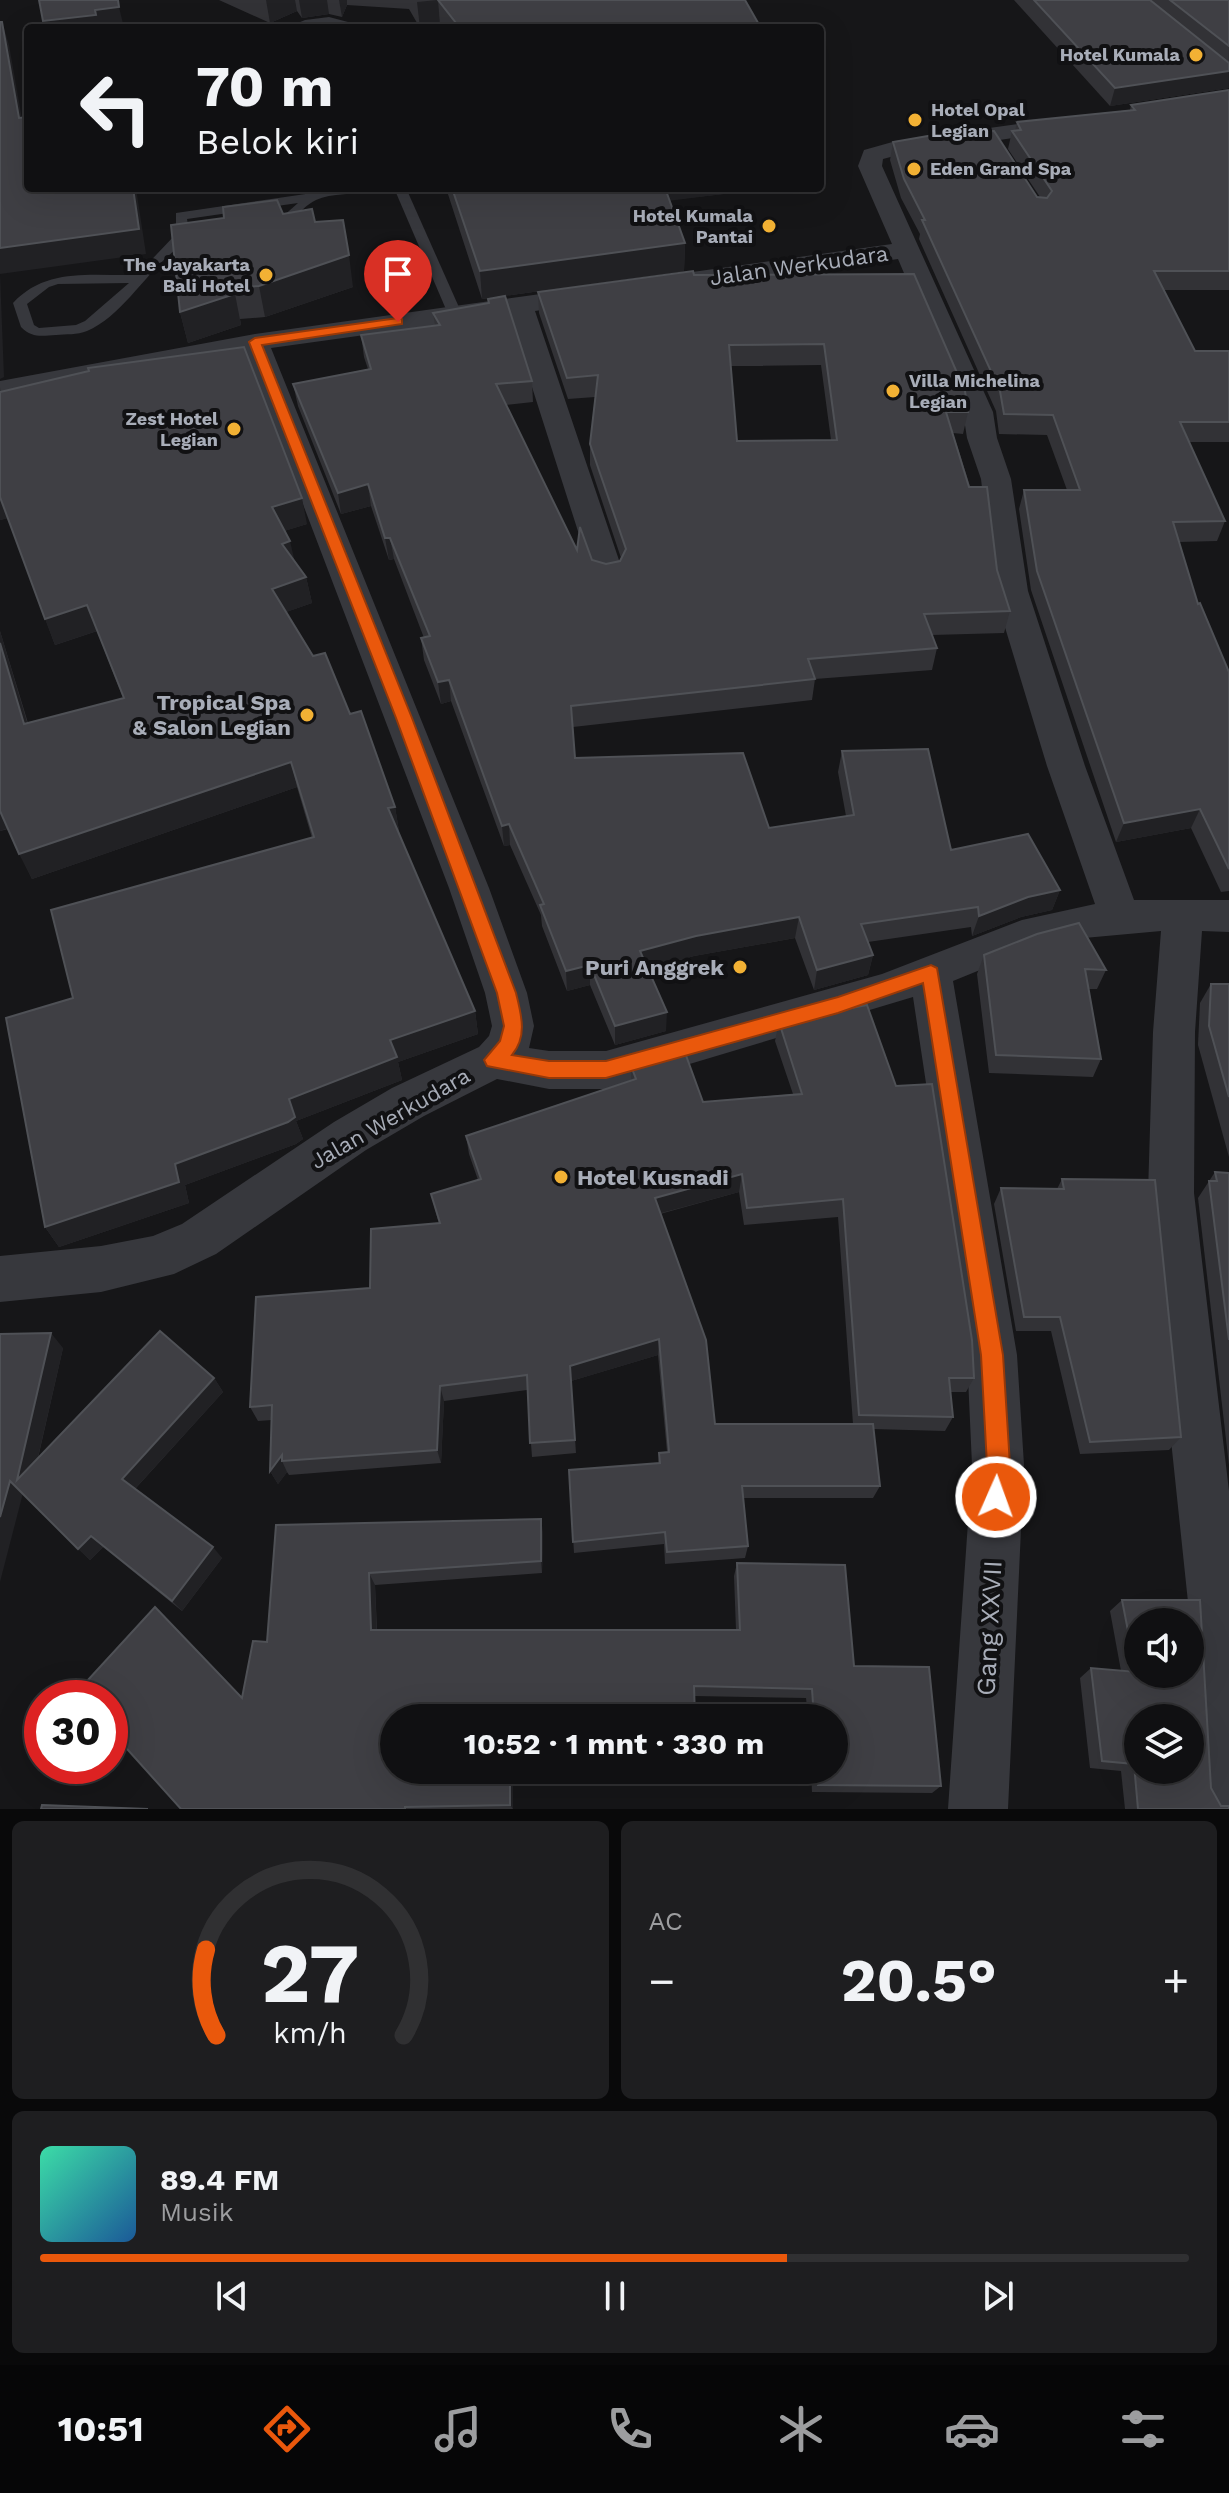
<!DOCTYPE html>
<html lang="id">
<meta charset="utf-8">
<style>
:root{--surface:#101012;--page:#1e1e20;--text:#f1f3f6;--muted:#9c9d9f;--line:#303032;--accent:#ea580c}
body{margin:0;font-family:"Work Sans",sans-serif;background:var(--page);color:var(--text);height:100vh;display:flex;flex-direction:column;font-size:30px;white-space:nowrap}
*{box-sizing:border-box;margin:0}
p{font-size:26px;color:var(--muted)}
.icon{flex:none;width:44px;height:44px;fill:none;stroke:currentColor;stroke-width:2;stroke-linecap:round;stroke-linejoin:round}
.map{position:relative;height:1809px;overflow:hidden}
.sheet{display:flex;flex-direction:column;gap:12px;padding:12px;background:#09090a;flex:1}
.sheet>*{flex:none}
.top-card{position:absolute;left:24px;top:24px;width:800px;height:168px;border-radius:8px;box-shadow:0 8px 32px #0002,0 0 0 2px var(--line);background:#101012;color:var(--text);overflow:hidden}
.fabs{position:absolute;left:1124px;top:1608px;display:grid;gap:16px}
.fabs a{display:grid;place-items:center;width:80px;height:80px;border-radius:50%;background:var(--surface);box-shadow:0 8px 32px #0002,0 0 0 2px var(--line);font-size:40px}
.speed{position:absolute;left:24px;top:1680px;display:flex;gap:16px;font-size:40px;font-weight:700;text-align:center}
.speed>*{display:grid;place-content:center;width:104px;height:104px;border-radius:50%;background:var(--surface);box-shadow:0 8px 32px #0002,0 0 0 2px var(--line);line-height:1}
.speed .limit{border:12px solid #d22;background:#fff;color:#111}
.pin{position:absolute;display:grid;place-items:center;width:68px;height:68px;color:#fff;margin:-82px -34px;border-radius:50% 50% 50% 0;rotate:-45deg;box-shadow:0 0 8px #0007}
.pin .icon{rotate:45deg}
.me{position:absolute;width:88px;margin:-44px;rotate:2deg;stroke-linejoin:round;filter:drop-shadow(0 0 6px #0008)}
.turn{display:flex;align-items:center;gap:28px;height:168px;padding:0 40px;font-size:36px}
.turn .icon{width:104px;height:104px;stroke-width:2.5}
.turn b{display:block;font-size:56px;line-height:68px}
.big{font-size:60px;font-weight:700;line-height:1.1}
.sheet .tile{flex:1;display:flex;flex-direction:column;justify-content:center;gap:12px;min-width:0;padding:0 28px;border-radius:12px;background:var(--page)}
.sheet .dial{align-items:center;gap:0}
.dial svg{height:208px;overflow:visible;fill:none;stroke:var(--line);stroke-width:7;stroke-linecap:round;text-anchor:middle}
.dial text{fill:var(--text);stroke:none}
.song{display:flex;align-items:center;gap:24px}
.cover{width:96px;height:96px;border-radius:12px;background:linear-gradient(135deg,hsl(160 70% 55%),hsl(210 70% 35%))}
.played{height:8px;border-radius:4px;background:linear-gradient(90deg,var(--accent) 65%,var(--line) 65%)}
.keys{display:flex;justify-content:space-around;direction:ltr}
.heat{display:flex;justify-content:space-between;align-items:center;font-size:44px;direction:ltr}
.sheet .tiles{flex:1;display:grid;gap:12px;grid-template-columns:1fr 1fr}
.tile:last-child{grid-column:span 2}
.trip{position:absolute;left:380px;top:1704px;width:468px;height:80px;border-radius:40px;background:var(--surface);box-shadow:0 8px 32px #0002,0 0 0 2px var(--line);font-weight:700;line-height:80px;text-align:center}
.dock{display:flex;height:128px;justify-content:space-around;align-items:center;background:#060607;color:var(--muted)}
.dock .icon{width:56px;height:56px}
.dock .selected{color:var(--accent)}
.dock b{font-size:36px;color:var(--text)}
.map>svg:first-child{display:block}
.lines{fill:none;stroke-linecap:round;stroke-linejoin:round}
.service{fill:#37383d;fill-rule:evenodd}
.minor{fill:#37383d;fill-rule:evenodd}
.wall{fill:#323236;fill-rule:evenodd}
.shaded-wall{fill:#212124}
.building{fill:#3f3f44;stroke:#4f5156;stroke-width:2;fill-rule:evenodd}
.route{fill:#ea580c;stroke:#983908;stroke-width:2}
.poi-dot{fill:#f2b134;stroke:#111113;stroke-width:3}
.labels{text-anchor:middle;stroke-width:8;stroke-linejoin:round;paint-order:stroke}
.far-poi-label{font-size:18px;font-weight:bold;fill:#a8adb8;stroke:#111113;text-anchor:end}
.street-label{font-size:22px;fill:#a8adb8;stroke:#111113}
.poi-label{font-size:22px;font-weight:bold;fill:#a8adb8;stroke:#111113;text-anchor:end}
.near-street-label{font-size:26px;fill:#a8adb8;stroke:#111113}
</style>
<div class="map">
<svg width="1229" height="1809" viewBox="0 0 1229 1809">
<rect width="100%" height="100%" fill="#161618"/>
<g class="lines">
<g class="service">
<polygon points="329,17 348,22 355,28 321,24 286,28 305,20"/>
<path d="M347,188H379L373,192C356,194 331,193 316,200C297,209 292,230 267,228V222L281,218L298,203L187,219L189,231H202V237C159,245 131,313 87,331C77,335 66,334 56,335C41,336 32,338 21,327L13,303C46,267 92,276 137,275L176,234V213ZM129,283L85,321L76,325L39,328L34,325L27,304L49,287L58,284Z"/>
<polygon points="394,188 406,188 462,314 460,317 448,314"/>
</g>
<polygon class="minor" points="1067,117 1075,119 1079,124 1075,129 898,155 883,159 882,166 993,412 997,438 1011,479 1028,591 1085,766 1134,900 1229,900 1229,932 1202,931 1195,1032 1194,1193 1229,1491 1229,1809 1206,1809 1199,1794 1190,1621 1155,1288 1148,1193 1153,1032 1161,931 1073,939 1029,950 953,981 1017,1355 1024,1465 1008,1809 948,1809 972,1465 967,1355 913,997 606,1089 549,1089 497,1079 424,1116 366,1150 216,1254 174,1274 101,1292 0,1302 0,1256 101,1246 153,1236 182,1224 334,1122 392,1088 479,1047 489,1036 492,1026 485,993 449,888 245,352 0,399 0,381 255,334 591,287 601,289 604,295 601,301 535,311 623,572 619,580 607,583 595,580 591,572 509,315 271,348 489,888 527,993 534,1026 529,1048 549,1051 606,1051 882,974 1022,920 1095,904 1047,766 994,591 981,479 967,438 963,412 898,259 678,290 669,288 665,282 669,276 678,274 892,244 858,166 864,150 896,141"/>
</g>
<g class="wall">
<polygon points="219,0 745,0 761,28 442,28 440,25 420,28 409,9 347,5 342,17 329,14 302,18 297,11 270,23"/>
<polygon points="1014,0 1229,0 1229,88 1110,106"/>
<polygon points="1229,90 1229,290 1164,290 1195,351 1229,351 1229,442 1189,442 1225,521 1217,541 1179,542 1198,604 1229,672 1229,891 1221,892 1191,828 1116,842 1031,590 1019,509 1024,490 1067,490 1047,435 999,434 996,411 919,239 920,234 901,198 890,160 893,142 1040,197 1008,149 1012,131 1015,131 1017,122 1130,110 1131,105"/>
<polygon points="446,188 732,188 732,193 670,200 685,243 684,271 482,299"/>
<polygon points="283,214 315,222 353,287 265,317 240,319 241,325 188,343 180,312 224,218"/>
<path d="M694,275L968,412L963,434L953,433L1010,611L1004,633L932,635L937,648L932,670L815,679L812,700L573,727L575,758L769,828L846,816L838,772L842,751L951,850L1060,890L1052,910L1021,917L972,936L971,927L868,942L873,955L868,975L814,990L795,938L694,956L648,969L666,1031L615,1045L590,985L567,991L542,926L541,915L510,845L504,846L451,701L441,704L424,660L421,638H424L394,559L389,560L371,506L341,514L298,406L293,384L368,369L364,357L361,335L435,325L433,313L488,303V299L532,381L533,402L506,405L577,550L592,560L606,564L620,561L621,558L590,465V444L595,397L568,399L539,313L538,292ZM821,365L831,440L737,441L731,366Z"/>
<polygon points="0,387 1,391 307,524 284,531 294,560 306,577 312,603 286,612 350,714 395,807 399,831 398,832 475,1011 478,1034 398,1062 402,1080 296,1121 303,1139 296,1144 185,1185 189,1203 59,1247 45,1227 73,998 312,838 297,787 32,879 8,829 0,831 0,631 28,723 123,698 97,631 55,645 8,518 0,520"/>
<polygon points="984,955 1106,970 1097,989 1089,989 1101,1059 1093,1077 989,1073 977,974"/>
<polygon points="1211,984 1229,984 1229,1157 1198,1045 1200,1003"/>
<path d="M779,1022L974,1378L966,1392H950L953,1417L945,1431L873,1429L880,1486L873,1498H743L748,1546L745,1558L665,1564L664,1544L574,1553L569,1470L658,1464L659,1453L667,1452L658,1355L571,1381L576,1453L532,1457L527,1390L444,1401L441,1463L289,1475L287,1472L278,1484L270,1471L272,1420L258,1421L250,1407L370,1288L439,1224L431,1194L478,1180L469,1154L466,1136L631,1080V1066L703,1102L793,1094L775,1041ZM739,1192L744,1225L838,1217L853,1424H715L660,1214Z"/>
<polygon points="1215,1172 1229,1173 1229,1465 1198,1198"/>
<polygon points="1062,1179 1181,1437 1169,1450 1080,1454 1051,1331 1016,1331 994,1204 1001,1188 1057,1189"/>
<polygon points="0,1334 63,1348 38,1458 214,1378 223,1392 135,1489 222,1558 182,1611 103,1547 90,1560 23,1494"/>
<polygon points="276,1525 543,1532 542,1573 375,1585 377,1630 736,1630 734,1576 737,1563 854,1666 941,1786 932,1793 812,1792 811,1770 834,1770 834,1718 808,1718 806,1698 694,1696 394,1770 694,1770 694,1771 513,1771 513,1809 181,1809 155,1607 242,1697 267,1642"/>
<polygon points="1122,1600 1211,1788 1221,1806 1229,1809 1125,1809 1121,1771 1090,1768 1080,1678 1091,1668 1121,1671 1110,1611"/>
</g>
<g class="shaded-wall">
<polygon points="266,0 295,0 297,11 270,23"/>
<polygon points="299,0 327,0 329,14 302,18"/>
<polygon points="339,0 347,0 347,5 342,17"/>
<polygon points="438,0 440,25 420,28 417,2"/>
<polygon points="119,7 124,28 45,28 43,21 95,10"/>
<polygon points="2,22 9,45 26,142 19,118"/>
<polygon points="1229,71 1229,88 1110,106 1115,88"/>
<polygon points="133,188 136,188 146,254 0,274 4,377 0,379 0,248"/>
<polygon points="659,188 732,188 732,193 659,202"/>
<polygon points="685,243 684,271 482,299 480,271"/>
<polygon points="349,255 353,287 265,317 259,286"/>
<polygon points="235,294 241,325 188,343 180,312"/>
<polygon points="368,484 371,506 341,514 338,493"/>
<polygon points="0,496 8,518 0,520"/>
<polygon points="302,498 307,524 278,533 272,507"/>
<polygon points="385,538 390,538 394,559 389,560"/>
<polygon points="290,541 296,567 282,544"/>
<polygon points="306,577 312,603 278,615 272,589"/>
<polygon points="87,605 97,631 55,645 45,619"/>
<polygon points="0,631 35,749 24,724 0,643"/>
<polygon points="449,680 451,701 441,704 438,682"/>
<polygon points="291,762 297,787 32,879 19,854"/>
<polygon points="395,807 399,831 392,833 388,808"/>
<polygon points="1200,809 1191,828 1116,842 1124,823"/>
<polygon points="0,810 9,828 0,831"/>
<polygon points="509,824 510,845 504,846 502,826"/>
<polygon points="1060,890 1052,910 1021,917 972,936 979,916 1028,897"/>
<polygon points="799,917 795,938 694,956 640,971 640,951 696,936"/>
<polygon points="873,955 868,975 814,990 817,970"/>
<polygon points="590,965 590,985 567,991 566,971"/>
<polygon points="475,1011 478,1034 398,1062 402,1080 296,1121 303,1139 296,1144 185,1185 189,1203 59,1247 45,1227 175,1164 390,1040"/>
<polygon points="667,1012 666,1031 615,1045 615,1026"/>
<polygon points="742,1174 739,1192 654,1215 655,1198"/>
<polygon points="51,1333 63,1348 30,1492 17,1480"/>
<polygon points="659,1339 658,1355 571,1381 570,1366"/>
<polygon points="214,1378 223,1392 133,1491 122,1479"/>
<polygon points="440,1386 444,1401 441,1463 437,1450"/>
<polygon points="282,1455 282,1461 287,1472 278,1484 270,1471"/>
<polygon points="10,1481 23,1493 0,1582 0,1517"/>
<polygon points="541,1519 543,1532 542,1573 541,1561"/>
<polygon points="91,1536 103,1547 90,1560 78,1549"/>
<polygon points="213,1547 222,1558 182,1611 172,1601"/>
<polygon points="369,1573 375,1585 377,1641 371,1630"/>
<polygon points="510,1770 513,1770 513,1809 510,1805"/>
</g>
<g class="building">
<polygon points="39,0 118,0 119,7 95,10 96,15 43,21"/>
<polygon points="438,0 745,0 761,28 460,28"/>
<polygon points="1034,0 1150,0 1229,63 1229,71 1115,88"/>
<polygon points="1170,0 1229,0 1229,46"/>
<polygon points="0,22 2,22 19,118 28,117 28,188 133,188 139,229 0,248"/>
<polygon points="1229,90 1229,271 1154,271 1195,351 1229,351 1229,422 1180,422 1225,521 1173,522 1198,604 1200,603 1229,672 1229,869 1200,809 1124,823 1037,571 1024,490 1080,490 1053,415 1004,414 1000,391 922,220 925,220 904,179 893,142 945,133 994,131 1037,197 1047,198 1052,191 1012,131 1021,130 1017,122 1135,110 1131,105"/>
<polygon points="452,188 665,188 685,243 480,271"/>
<polygon points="277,200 283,214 312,209 315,222 343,220 349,255 259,286 232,288 235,294 180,312 171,225 224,218 223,207"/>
<path d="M693,271L694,275L914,274L965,391L968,412H946L969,487H987L997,570L1010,611L924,614L937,648L808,659L815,679L571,706L575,758L743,753L769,828L854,815L842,751L928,749L951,850L1028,834L1060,890L1028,897L979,916L978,907L861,924L873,955L817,970L799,917L696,936L640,951L667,1012L615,1026L590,965L566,971L540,905L544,904L509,824L502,826L449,680L438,682L421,638L430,636L390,538H385L368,484L338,493L293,384L371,369L361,335L440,325L433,313L489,303L488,299L505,296L532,381L496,384L577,550L580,527L592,560L606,564L620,561L626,549L590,444L598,375L567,378L538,292ZM824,344L837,440L737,441L729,345Z"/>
<polygon points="244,347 302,498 272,507 290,541 282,544 306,577 272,589 313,656 325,653 350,714 361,711 395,807 388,808 475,1011 390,1040 397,1057 289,1099 295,1117 288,1122 175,1164 179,1182 45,1227 6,1018 73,998 51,910 314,837 291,762 19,854 0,811 0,643 24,724 124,698 87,605 45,619 0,497 0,392 89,371 88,368"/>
<polygon points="1079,923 1106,970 1085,969 1101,1059 996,1055 984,955 1037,934"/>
<polygon points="1211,984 1229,984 1229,1097 1209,1026"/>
<polygon points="867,1005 896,1086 932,1084 972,1340 974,1378 949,1378 953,1417 859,1415 843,1199 747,1208 742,1174 655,1198 706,1340 715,1424 873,1424 880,1486 742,1486 748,1546 667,1552 665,1532 573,1542 569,1470 660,1463 659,1453 669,1452 659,1339 570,1366 575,1440 530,1443 527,1375 440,1386 437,1450 282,1461 282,1455 270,1471 272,1405 250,1407 256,1297 370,1288 371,1229 440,1223 431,1194 481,1179 466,1136 636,1079 631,1066 684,1050 703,1102 802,1094 779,1022"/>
<polygon points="1215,1172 1229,1173 1229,1340 1209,1181 1217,1181"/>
<polygon points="1062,1179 1155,1180 1181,1437 1090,1442 1060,1317 1024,1317 1001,1188 1064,1189"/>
<polygon points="160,1331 214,1378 122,1479 213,1547 172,1601 91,1536 78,1549 10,1481 0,1517 0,1334 51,1333 17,1480"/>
<polygon points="541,1519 541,1561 369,1573 371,1630 740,1630 737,1563 845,1565 854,1666 929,1667 941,1786 818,1785 817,1770 834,1770 834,1718 814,1718 812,1689 694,1686 695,1718 394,1718 394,1770 510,1770 510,1805 405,1807 405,1809 181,1809 110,1730 110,1698 81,1698 76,1693 155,1607 242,1698 253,1641 267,1642 276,1525"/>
<path d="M1122,1600H1200L1211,1788L1221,1806H1229V1809H1138L1134,1764L1102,1761L1091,1668L1136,1672ZM1138,1622H1190V1674H1138ZM1138,1718H1190V1770H1138Z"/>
<polygon points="42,1805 148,1809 41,1809"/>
</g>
<path class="route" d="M398,318L402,319V324L262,345L412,718L516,993C521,1014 528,1036 512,1055L549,1061H606L838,997L931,965L937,968L1003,1355L1010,1465L1005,1505L996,1509L988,1505L984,1497L987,1465L981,1355L923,983L838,1013L606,1078H549L487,1066L484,1060L500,1041L504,1026L497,993L396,718L249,342L255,338Z"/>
<g class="poi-dot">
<circle cx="1196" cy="55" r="8"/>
<circle cx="915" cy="120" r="8"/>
<circle cx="914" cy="169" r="8"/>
<circle cx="769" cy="226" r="8"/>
<circle cx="266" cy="275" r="8"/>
<circle cx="893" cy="391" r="8"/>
<circle cx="234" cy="429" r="8"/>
<circle cx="307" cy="715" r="8"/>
<circle cx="740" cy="967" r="8"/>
<circle cx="561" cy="1177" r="8"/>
</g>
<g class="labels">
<g class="far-poi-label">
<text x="1180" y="61">Hotel Kumala</text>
<text x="931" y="116" text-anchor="start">Hotel Opal<tspan x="931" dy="21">Legian</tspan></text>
<text x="930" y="175" text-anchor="start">Eden Grand Spa</text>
<text x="753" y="222">Hotel Kumala<tspan x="753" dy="21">Pantai</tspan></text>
<text x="250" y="271">The Jayakarta<tspan x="250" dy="21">Bali Hotel</tspan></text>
<text x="909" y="387" text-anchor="start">Villa Michelina<tspan x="909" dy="21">Legian</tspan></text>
<text x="218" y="425">Zest Hotel<tspan x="218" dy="21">Legian</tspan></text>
</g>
<g class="street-label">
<text transform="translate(799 265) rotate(-8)" y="8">Jalan Werkudara</text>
<text transform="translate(390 1118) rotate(-30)" y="8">Jalan Werkudara</text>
</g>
<g class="poi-label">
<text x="291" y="710">Tropical Spa<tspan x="291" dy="25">&amp; Salon Legian</tspan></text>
<text x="724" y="975">Puri Anggrek</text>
<text x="577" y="1185" text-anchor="start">Hotel Kusnadi</text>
</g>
<g class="near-street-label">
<text transform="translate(989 1628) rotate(-87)" y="9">Gang XXVII</text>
</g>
</g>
</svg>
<div class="fabs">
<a><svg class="icon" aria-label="sound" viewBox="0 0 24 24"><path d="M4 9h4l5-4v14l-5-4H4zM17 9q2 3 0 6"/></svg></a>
<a><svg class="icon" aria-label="layers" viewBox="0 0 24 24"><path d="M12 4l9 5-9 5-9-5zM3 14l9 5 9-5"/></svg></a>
</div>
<div class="speed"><div class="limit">30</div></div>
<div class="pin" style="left:398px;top:322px;background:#d93025"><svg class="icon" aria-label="arrive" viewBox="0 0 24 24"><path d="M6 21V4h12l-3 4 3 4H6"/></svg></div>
<svg class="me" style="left:996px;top:1497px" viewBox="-20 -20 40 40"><circle r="17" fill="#ea580c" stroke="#fff" stroke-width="3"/><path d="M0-11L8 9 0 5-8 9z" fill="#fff"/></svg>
<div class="trip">10:52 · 1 mnt · 330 m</div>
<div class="top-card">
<div class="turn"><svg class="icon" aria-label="left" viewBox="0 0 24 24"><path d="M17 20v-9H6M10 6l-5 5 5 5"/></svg><div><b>70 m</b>Belok kiri</div></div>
</div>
</div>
<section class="sheet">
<div class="tiles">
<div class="tile dial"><svg viewBox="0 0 100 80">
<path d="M14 69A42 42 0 1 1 86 69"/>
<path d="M14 69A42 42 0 0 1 10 36" stroke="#ea580c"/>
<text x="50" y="56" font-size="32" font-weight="700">27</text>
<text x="50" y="72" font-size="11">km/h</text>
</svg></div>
<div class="tile"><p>AC</p>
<div class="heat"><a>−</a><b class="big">20.5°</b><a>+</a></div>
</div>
<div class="tile">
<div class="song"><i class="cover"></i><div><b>89.4 FM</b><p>Musik</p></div></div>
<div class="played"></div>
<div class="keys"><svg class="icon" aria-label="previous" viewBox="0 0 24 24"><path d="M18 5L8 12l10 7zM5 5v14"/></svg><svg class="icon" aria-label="pause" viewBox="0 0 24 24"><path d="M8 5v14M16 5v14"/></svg><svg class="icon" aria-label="next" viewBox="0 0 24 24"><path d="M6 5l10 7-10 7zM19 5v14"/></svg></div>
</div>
</div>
</section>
<nav class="dock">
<b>10:51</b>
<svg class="icon selected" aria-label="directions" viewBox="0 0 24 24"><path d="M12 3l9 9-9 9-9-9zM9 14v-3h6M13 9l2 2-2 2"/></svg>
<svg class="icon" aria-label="music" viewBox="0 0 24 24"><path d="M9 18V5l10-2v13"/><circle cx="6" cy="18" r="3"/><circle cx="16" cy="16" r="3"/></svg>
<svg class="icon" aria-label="phone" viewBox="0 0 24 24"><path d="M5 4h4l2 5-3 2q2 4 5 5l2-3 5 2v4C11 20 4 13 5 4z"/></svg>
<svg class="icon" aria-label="climate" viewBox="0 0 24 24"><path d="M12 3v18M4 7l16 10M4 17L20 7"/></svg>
<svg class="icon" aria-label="car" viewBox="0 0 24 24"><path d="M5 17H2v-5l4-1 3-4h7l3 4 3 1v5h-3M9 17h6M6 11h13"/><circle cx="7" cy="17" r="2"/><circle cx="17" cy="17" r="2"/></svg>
<svg class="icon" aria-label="filters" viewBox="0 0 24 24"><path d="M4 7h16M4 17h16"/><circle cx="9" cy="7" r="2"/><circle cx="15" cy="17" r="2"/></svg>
</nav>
